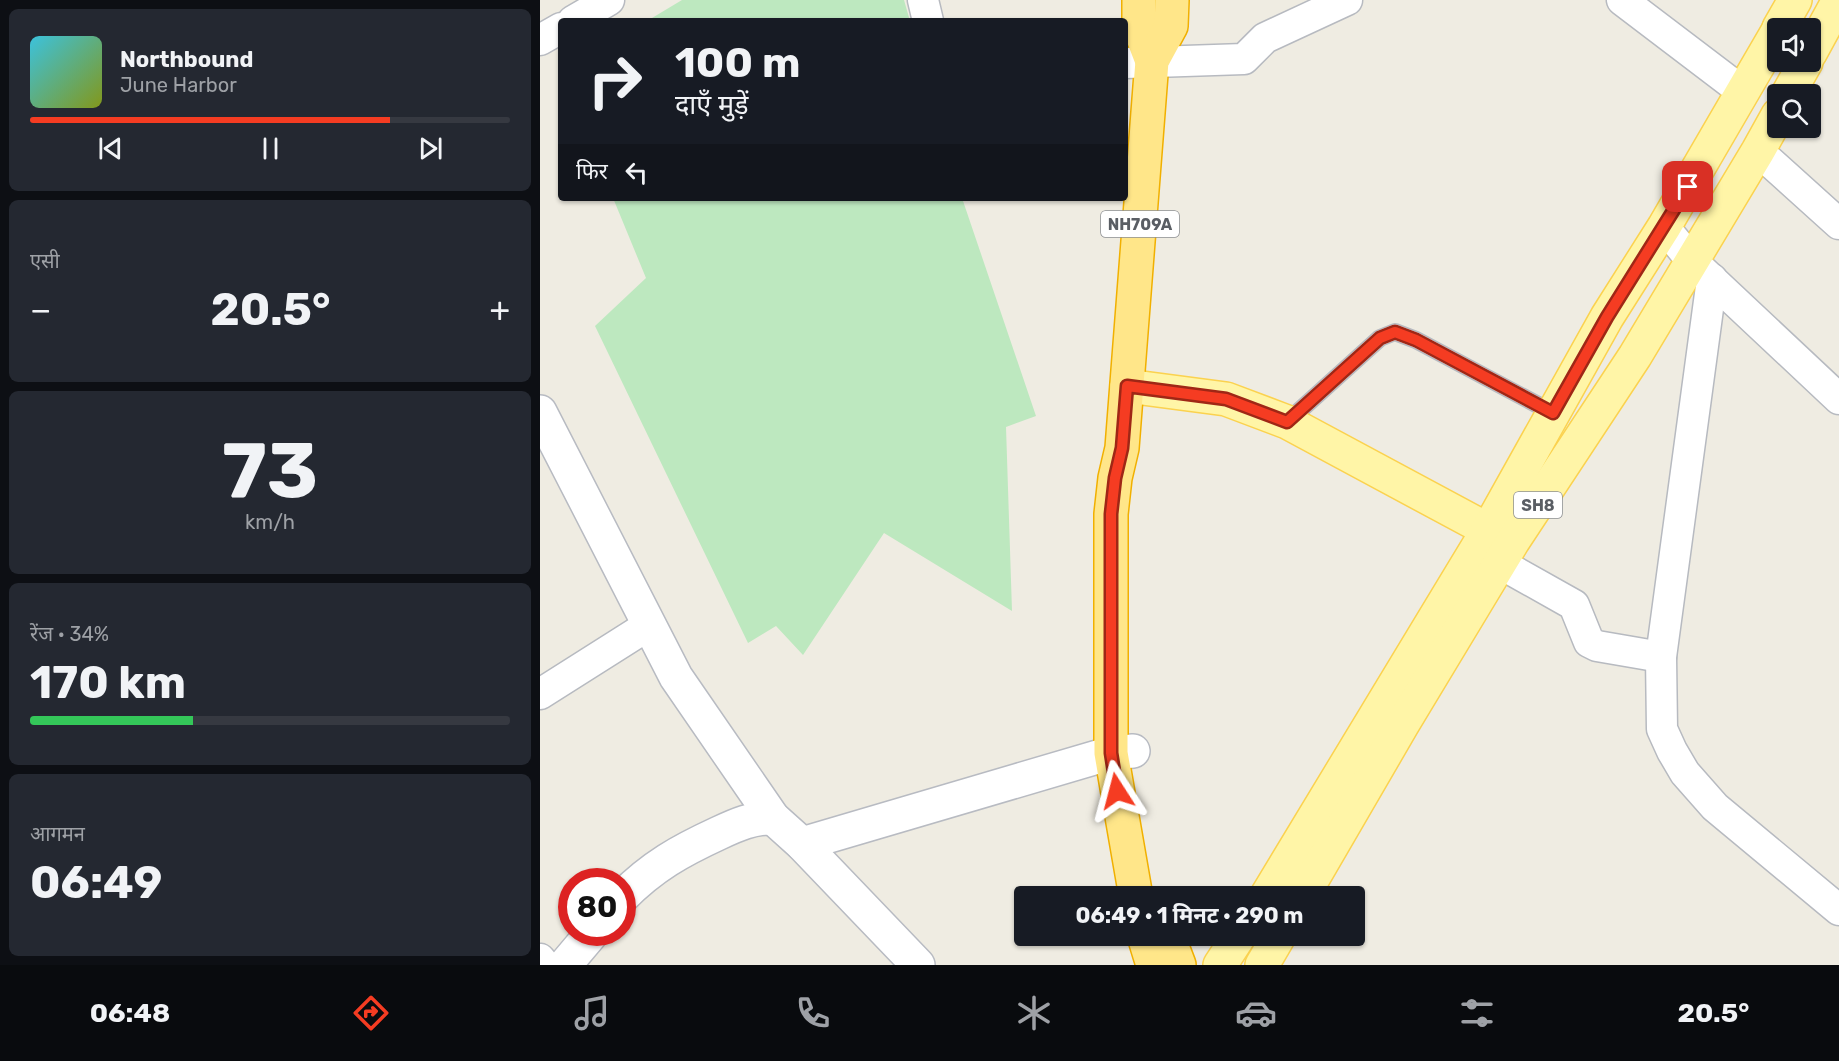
<!DOCTYPE html>
<html lang="hi">
<meta charset="utf-8">
<style>
:root{--surface:#171b24;--page:#242831;--text:#f1f3f6;--muted:#9ea1a6;--line:#363941;--accent:#f53c22}
body{margin:0;font-family:Rubik,"Noto Sans Devanagari",sans-serif;background:var(--page);color:var(--text);height:100vh;display:flex;flex-direction:column;font-size:22px;white-space:nowrap}
*{box-sizing:border-box;margin:0}
p{font-size:20px;color:var(--muted)}
.icon{flex:none;width:33px;height:33px;fill:none;stroke:currentColor;stroke-width:2;stroke-linecap:round;stroke-linejoin:round}
.map{position:relative;flex:1;overflow:hidden}
.details{display:flex;flex-direction:column;gap:9px;padding:9px;background:#0d0f14;width:540px}
.details>*{flex:none}
.hud{position:absolute;left:18px;top:18px;width:570px;height:183px;border-radius:6px;box-shadow:0 2px 4px #0004;background:#171b24;color:var(--text);overflow:hidden}
.tools{position:absolute;left:1227px;top:18px;display:grid;gap:12px}
.tools a{display:grid;place-items:center;width:54px;height:54px;border-radius:6px;background:var(--surface);box-shadow:0 2px 4px #0004;font-size:30px}
.speed{position:absolute;left:18px;top:868px;display:flex;gap:12px;font-size:30px;font-weight:700;text-align:center}
.speed>*{display:grid;place-content:center;width:78px;height:78px;border-radius:50%;background:var(--surface);box-shadow:0 2px 4px #0004;line-height:1}
.speed .limit{border:9px solid #d22;background:#fff;color:#111}
.pin{position:absolute;display:grid;place-items:center;width:51px;height:51px;color:#fff;margin:-26px;border-radius:12px;box-shadow:0 3px 9px #0006}
.me{position:absolute;width:66px;margin:-33px;rotate:351deg;stroke-linejoin:round;filter:drop-shadow(0 0 4px #0008)}
.turn{display:flex;align-items:center;gap:21px;height:126px;padding:0 18px;font-size:27px}
.turn .icon{width:78px;height:78px;stroke-width:2.5}
.turn b{display:block;font-size:42px;line-height:51px}
.then{display:flex;align-items:center;height:57px;padding:0 18px;background:#0003;gap:12px;font-size:22px}
.big{font-size:45px;font-weight:700;line-height:1.1}
.details .widget{flex:1;display:flex;flex-direction:column;justify-content:center;gap:9px;min-width:0;padding:0 21px;border-radius:9px;background:var(--page)}
.details .dial{align-items:center;gap:0}
.dial b{font-size:78px;line-height:1}
.song{display:flex;align-items:center;gap:18px}
.cover{width:72px;height:72px;border-radius:9px;background:linear-gradient(135deg,hsl(190 70% 55%),hsl(70 70% 35%))}
.played{height:6px;border-radius:3px;background:linear-gradient(90deg,var(--accent) 75%,var(--line) 75%)}
.keys{display:flex;justify-content:space-around;direction:ltr}
.heat{display:flex;justify-content:space-between;align-items:center;font-size:33px;direction:ltr}
.charge{height:9px;border-radius:4px;background:linear-gradient(90deg,#34c759 34%,var(--line) 0)}
.trip{position:absolute;left:474px;top:886px;width:351px;height:60px;border-radius:6px;background:var(--surface);box-shadow:0 2px 4px #0004;font-weight:700;line-height:60px;text-align:center}
.tabs{display:flex;height:96px;justify-content:space-around;align-items:center;background:#090b0e;color:var(--muted)}
.tabs .icon{width:42px;height:42px}
.tabs .active{color:var(--accent)}
.tabs b{font-size:27px;color:var(--text)}
main{display:flex;flex:1;min-height:0}
.map>svg:first-child{display:block}
.green{fill:#bde8bf}
.lines{fill:none;stroke-linecap:round;stroke-linejoin:round}
.lane-casing{stroke:#b7bac0;stroke-width:18}
.street-casing{stroke:#b7bac0;stroke-width:33}
.secondary-casing{stroke:#b8bbc2;stroke-width:36}
.primary-casing{stroke:#fbd24f;stroke-width:36}
.highway-casing{stroke:#f1b000;stroke-width:36}
.lane{stroke:#fff;stroke-width:15}
.street{stroke:#fff;stroke-width:30}
.secondary{stroke:#fff;stroke-width:33}
.primary{stroke:#fff5a7;stroke-width:33}
.highway{stroke:#ffe689;stroke-width:33}
.route-casing{stroke:#9f2716;stroke-width:15}
.route{stroke:#f53c22;stroke-width:10}
.labels{text-anchor:middle;stroke-width:4.5;stroke-linejoin:round;paint-order:stroke}
.shield{fill:#fff;stroke:#8c8e92;stroke-width:1.5}
.shield-label{font-size:16px;font-weight:bold;fill:#5a5e64}
</style>
<main>
<section class="details">
<div class="widget">
<div class="song"><i class="cover"></i><div><b>Northbound</b><p>June Harbor</p></div></div>
<div class="played"></div>
<div class="keys"><svg class="icon" aria-label="previous" viewBox="0 0 24 24"><path d="M18 5L8 12l10 7zM5 5v14"/></svg><svg class="icon" aria-label="pause" viewBox="0 0 24 24"><path d="M8 5v14M16 5v14"/></svg><svg class="icon" aria-label="next" viewBox="0 0 24 24"><path d="M6 5l10 7-10 7zM19 5v14"/></svg></div>
</div>
<div class="widget"><p>एसी</p>
<div class="heat"><a>−</a><b class="big">20.5°</b><a>+</a></div>
</div>
<div class="widget dial"><b>73</b><p>km/h</p></div>
<div class="widget"><p>रेंज · 34%</p><b class="big">170 km</b><div class="charge"></div></div>
<div class="widget"><p>आगमन</p><b class="big">06:49</b></div>
</section>
<div class="map">
<svg width="1299" height="965" viewBox="0 0 1299 965">
<rect width="100%" height="100%" fill="#efece2"/>
<g class="green">
<polygon points="142,0 364,0 370,21 107,21"/>
<polygon points="73,198 422,198 496,416 466,427 472,611 344,533 263,655 236,626 208,643 55,326 106,278"/>
</g>
<g class="lines">
<g class="lane-casing">
<polyline id="lane" points="747,422 840,338 855,332 876,340 1013,413"/>
</g>
<g class="street-casing">
<g id="street">
<polyline points="383,0 388,21"/>
<polyline points="1082,0 1203,92"/>
<polyline points="33,21 69,0"/>
<polyline points="0,40 21,28"/>
<polyline points="585,63 704,59 725,38 807,0"/>
<polyline points="1218,151 1299,224"/>
<polyline points="1124,227 1152,261 1299,399"/>
<polyline points="1172,279 1121,657 1122,729 1132,751 1145,773 1175,807 1299,910"/>
<polyline points="961,564 1034,605 1049,642 1057,646 1121,657"/>
<polyline points="0,694 109,625"/>
<polyline points="0,959 5,965"/>
</g>
</g>
<g class="secondary-casing">
<g id="secondary">
<polyline points="0,412 136,677 233,818 262,844 378,965"/>
<polyline points="262,844 571,753 593,751"/>
<path d="M82,897C113,866 140,851 179,833C196,825 214,817 233,818"/>
<polyline points="25,965 52,933"/>
</g>
</g>
<g class="primary-casing">
<g id="primary">
<polyline points="1239,28 1255,0"/>
<polyline points="1270,53 1299,0"/>
<polyline points="1248,94 1266,62"/>
<polyline points="587,386 686,399 747,422 948,530"/>
<polyline points="726,897 948,530 1067,317 1124,227 1238,31"/>
<polyline points="762,897 862,725 973,541 1095,356 1218,151 1238,115"/>
<polyline points="680,965 699,936"/>
<polyline points="722,965 739,936"/>
</g>
</g>
<g class="highway-casing">
<g id="highway">
<polyline points="599,0 599,27 612,61"/>
<polyline points="596,897 571,753 571,514 575,478 582,448 612,61 631,26 632,0"/>
<polyline points="604,936 613,965"/>
<polyline points="628,936 639,965"/>
</g>
</g>
<use href="#lane" class="lane"/>
<use href="#street" class="street"/>
<use href="#secondary" class="secondary"/>
<use href="#primary" class="primary"/>
<use href="#highway" class="highway"/>
</g>
<g class="lines">
<g class="route-casing">
<polyline id="route" points="577,791 571,753 571,514 575,478 582,448 587,386 686,399 747,422 840,338 855,332 876,340 1013,413 1067,317 1148,187"/>
</g>
<use href="#route" class="route"/>
</g>
<g class="labels">
<g class="shield">
<rect x="561" y="211" width="78" height="26" rx="4.5"/>
<rect x="974" y="492" width="48" height="26" rx="4.5"/>
</g>
<g class="shield-label">
<text x="600" y="230">NH709A</text>
<text x="998" y="511">SH8</text>
</g>
</g>
</svg>
<div class="tools">
<a><svg class="icon" aria-label="sound" viewBox="0 0 24 24"><path d="M4 9h4l5-4v14l-5-4H4zM17 9q2 3 0 6"/></svg></a>
<a><svg class="icon" aria-label="search" viewBox="0 0 24 24"><circle cx="10" cy="10" r="6"/><path d="M15 15l6 6"/></svg></a>
</div>
<div class="speed"><div class="limit">80</div></div>
<div class="pin" style="left:1148px;top:187px;background:#d93025"><svg class="icon" aria-label="arrive" viewBox="0 0 24 24"><path d="M6 21V4h12l-3 4 3 4H6"/></svg></div>
<svg class="me" style="left:577px;top:791px" viewBox="-20 -20 40 40"><path d="M0-17L14 15 0 8-14 15z" fill="#f53c22" stroke="#fff" stroke-width="4"/></svg>
<div class="trip">06:49 · 1 मिनट · 290 m</div>
<div class="hud">
<div class="turn"><svg class="icon" aria-label="right" viewBox="0 0 24 24"><path d="M7 20v-9h11M14 6l5 5-5 5"/></svg><div><b>100 m</b>दाएँ मुड़ें</div></div>
<div class="then">फिर<svg class="icon" aria-label="left" viewBox="0 0 24 24"><path d="M17 20v-9H6M10 6l-5 5 5 5"/></svg></div>
</div>
</div>
</main>
<nav class="tabs">
<b>06:48</b>
<svg class="icon active" aria-label="directions" viewBox="0 0 24 24"><path d="M12 3l9 9-9 9-9-9zM9 14v-3h6M13 9l2 2-2 2"/></svg>
<svg class="icon" aria-label="music" viewBox="0 0 24 24"><path d="M9 18V5l10-2v13"/><circle cx="6" cy="18" r="3"/><circle cx="16" cy="16" r="3"/></svg>
<svg class="icon" aria-label="phone" viewBox="0 0 24 24"><path d="M5 4h4l2 5-3 2q2 4 5 5l2-3 5 2v4C11 20 4 13 5 4z"/></svg>
<svg class="icon" aria-label="climate" viewBox="0 0 24 24"><path d="M12 3v18M4 7l16 10M4 17L20 7"/></svg>
<svg class="icon" aria-label="car" viewBox="0 0 24 24"><path d="M5 17H2v-5l4-1 3-4h7l3 4 3 1v5h-3M9 17h6M6 11h13"/><circle cx="7" cy="17" r="2"/><circle cx="17" cy="17" r="2"/></svg>
<svg class="icon" aria-label="filters" viewBox="0 0 24 24"><path d="M4 7h16M4 17h16"/><circle cx="9" cy="7" r="2"/><circle cx="15" cy="17" r="2"/></svg>
<b>20.5°</b>
</nav>
